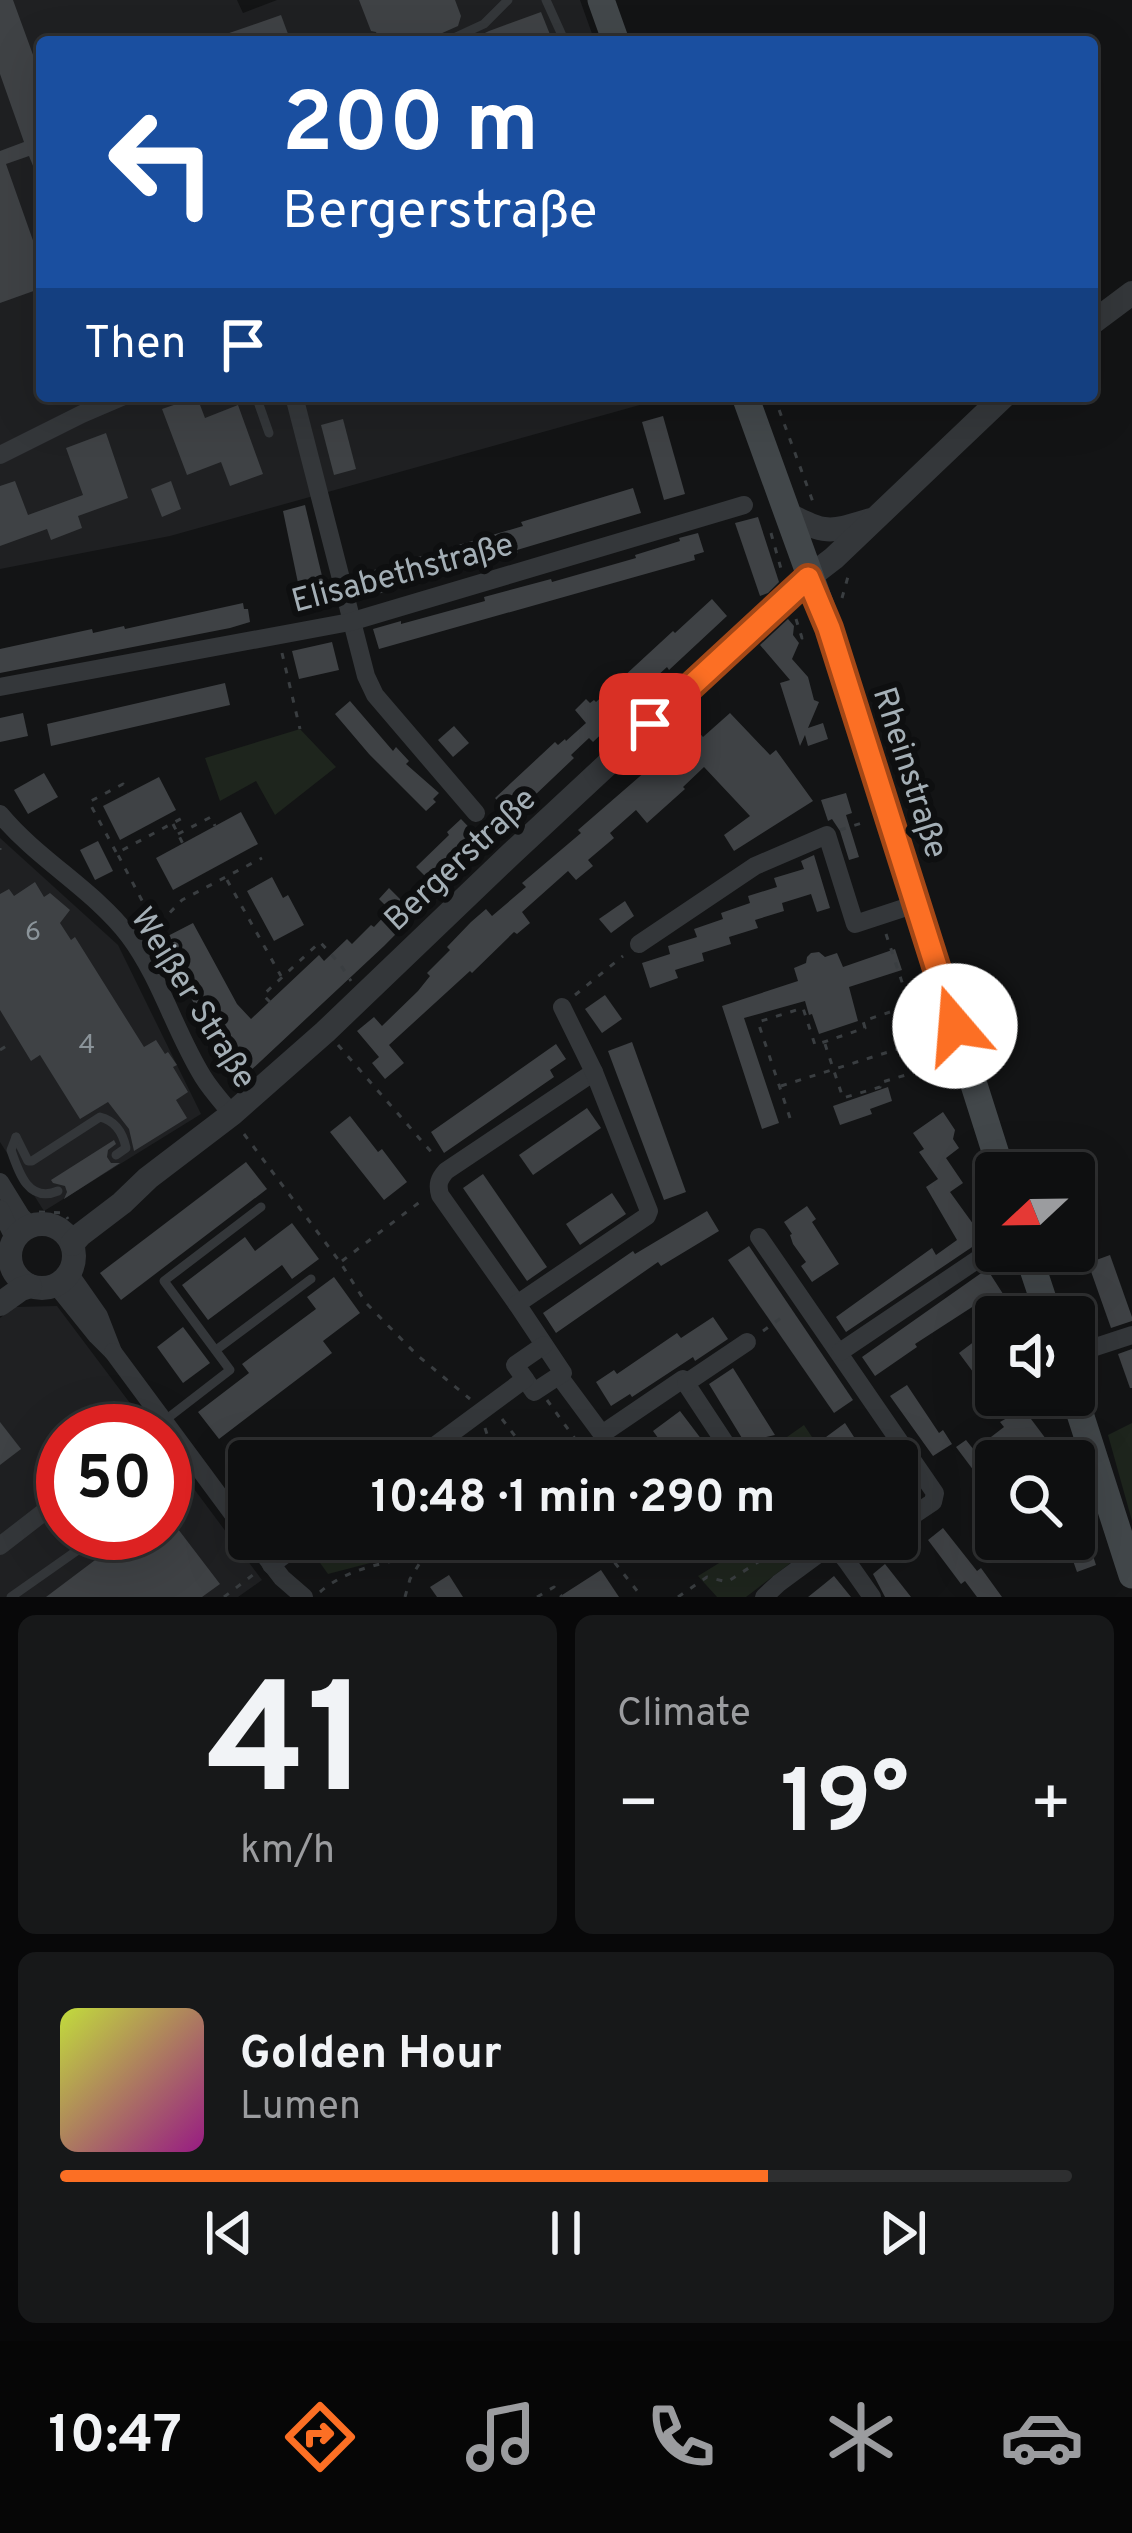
<!DOCTYPE html>
<meta charset="utf-8">
<style>
:root{--surface:#0e0f10;--page:#171819;--text:#f1f3f6;--muted:#9b9c9f;--line:#2e2f30;--accent:#fc6f24}
body{margin:0;font-family:Overpass,sans-serif;background:var(--page);color:var(--text);height:100vh;display:flex;flex-direction:column;font-size:45px;white-space:nowrap}
*{box-sizing:border-box;margin:0}
p{font-size:39px;color:var(--muted)}
.icon{flex:none;width:66px;height:66px;fill:none;stroke:currentColor;stroke-width:2;stroke-linecap:round;stroke-linejoin:round}
.map{position:relative;height:1597px;overflow:hidden}
.sheet{display:flex;flex-direction:column;gap:18px;padding:18px;background:#080809;flex:1}
.sheet>*{flex:none}
.top-card{position:absolute;left:36px;top:36px;width:1062px;height:366px;border-radius:12px;box-shadow:0 12px 48px #0002,0 0 0 3px var(--line);background:#1a4fa0;color:#fff;overflow:hidden}
.needle{width:78px;rotate:248deg}
.fabs{position:absolute;left:975px;top:1152px;display:grid;gap:24px}
.fabs a{display:grid;place-items:center;width:120px;height:120px;border-radius:12px;background:var(--surface);box-shadow:0 12px 48px #0002,0 0 0 3px var(--line);font-size:60px}
.speed{position:absolute;left:36px;top:1404px;display:flex;gap:24px;font-size:60px;font-weight:700;text-align:center}
.speed>*{display:grid;place-content:center;width:156px;height:156px;border-radius:50%;background:var(--surface);box-shadow:0 12px 48px #0002,0 0 0 3px var(--line);line-height:1}
.speed .limit{border:18px solid #d22;background:#fff;color:#111}
.pin{position:absolute;display:grid;place-items:center;width:102px;height:102px;color:#fff;margin:-51px;border-radius:24px;box-shadow:0 6px 18px #0006}
.me{position:absolute;width:132px;margin:-66px;rotate:342deg;stroke-linejoin:round;filter:drop-shadow(0 0 9px #0008)}
.turn{display:flex;align-items:center;gap:42px;height:252px;padding:0 48px;font-size:54px}
.turn .icon{width:156px;height:156px;stroke-width:2.5}
.turn b{display:block;font-size:84px;line-height:102px}
.then{display:flex;align-items:center;height:114px;padding:0 48px;background:#0003;gap:24px;font-size:45px}
.big{font-size:90px;font-weight:700;line-height:1.1}
.sheet .widget{flex:1;display:flex;flex-direction:column;justify-content:center;gap:18px;min-width:0;padding:0 42px;border-radius:18px;background:var(--page)}
.sheet .dial{align-items:center;gap:0}
.dial b{font-size:156px;line-height:1}
.song{display:flex;align-items:center;gap:36px}
.cover{width:144px;height:144px;border-radius:18px;background:linear-gradient(135deg,hsl(70 70% 55%),hsl(310 70% 35%))}
.played{height:12px;border-radius:6px;background:linear-gradient(90deg,var(--accent) 70%,var(--line) 70%)}
.keys{display:flex;justify-content:space-around;direction:ltr}
.heat{display:flex;justify-content:space-between;align-items:center;font-size:66px;direction:ltr}
.sheet .tiles{flex:1;display:grid;gap:18px;grid-template-columns:1fr 1fr}
.widget:last-child{grid-column:span 2}
.trip{position:absolute;left:228px;top:1440px;width:690px;height:120px;border-radius:12px;background:var(--surface);box-shadow:0 12px 48px #0002,0 0 0 3px var(--line);font-weight:700;line-height:120px;text-align:center}
.tabs{display:flex;height:192px;justify-content:space-around;align-items:center;background:#060606;color:var(--muted)}
.tabs .icon{width:84px;height:84px}
.tabs .on{color:var(--accent)}
.tabs b{font-size:54px;color:var(--text)}
.map>svg:first-child{display:block}
.built{fill:#1f2022}
.green{fill:#1e251d}
.building{fill:#3f4245}
.lines{fill:none;stroke-linecap:round;stroke-linejoin:round}
.path{stroke:#3a3e41;stroke-width:3;stroke-dasharray:6 9;stroke-linecap:butt}
.service{stroke:#34373a;stroke-width:9}
.minor{stroke:#34373a;stroke-width:18}
.tertiary{stroke:#34373a;stroke-width:24}
.secondary{stroke:#42474a;stroke-width:27}
.route-casing{stroke:#a44817;stroke-width:30}
.route{stroke:#fc6f24;stroke-width:21}
.labels{text-anchor:middle;stroke-width:12;stroke-linejoin:round;paint-order:stroke}
.number-label{font-size:27px;fill:#8b949a}
.street-label{font-size:33px;fill:#a4afb6;stroke:#0e0f10}
</style>
<div class="map">
<svg width="1132" height="1597" viewBox="0 0 1132 1597">
<rect width="100%" height="100%" fill="#131415"/>
<g class="built">
<polygon points="0,0 237,0 243,13 277,0 580,0 595,42 42,42 42,396 672,396 170,536 0,569"/>
<polygon points="0,838 118,945 201,1114 44,1211 0,1142"/>
<polygon points="57,1306 151,1431 63,1431 63,1533 165,1533 165,1450 262,1580 238,1597 0,1597 0,1318 14,1307"/>
</g>
<g class="green">
<polygon points="300,729 336,767 275,815 256,781 220,801 205,758"/>
<polygon points="1132,1423 1132,1521 1108,1435"/>
<polygon points="804,1425 828,1461 802,1461 787,1437"/>
<polygon points="334,1539 462,1539 328,1574 313,1553"/>
<polygon points="758,1539 783,1539 797,1558 746,1597 717,1597 698,1576"/>
</g>
<g class="building">
<polygon points="0,0 13,0 36,63 42,61 42,188 29,156 6,164 42,266 42,288 0,303 0,151 24,142 0,74"/>
<polygon points="359,0 455,0 461,16 458,26 440,34 436,42 380,42 376,32 371,31"/>
<polygon points="541,12 553,42 466,42 489,31"/>
<polygon points="281,15 291,42 210,42 209,40"/>
<polygon points="197,397 205,418 238,405 263,474 230,486 221,462 187,475 162,409"/>
<polygon points="663,416 685,494 664,500 642,422"/>
<polygon points="343,419 356,469 334,475 321,425"/>
<polygon points="106,433 128,498 78,516 82,528 51,540 47,529 0,546 0,486 15,481 28,515 83,495 66,448"/>
<polygon points="171,481 181,509 162,517 151,489"/>
<polygon points="633,488 641,513 517,550 518,553 364,598 357,575 523,526 521,522"/>
<polygon points="305,505 328,601 303,607 283,511"/>
<polygon points="758,517 779,582 768,593 760,596 735,523"/>
<polygon points="698,533 704,552 694,555 695,560 379,649 373,629 401,621 401,624 485,601 484,597 551,579 552,582 636,558 635,555 680,541 679,538"/>
<polygon points="712,599 727,616 669,670 667,667 645,687 648,690 593,742 589,738 571,755 574,758 512,817 495,798 555,742 558,745 565,739 566,741 586,723 575,710 586,699 590,703 594,700 596,702 673,631 675,633"/>
<polygon points="243,603 244,609 248,609 250,622 230,628 0,673 0,649 92,629 93,633 124,626 125,629"/>
<polygon points="788,619 794,626 793,635 799,643 792,659 808,677 814,700 819,702 808,728 823,723 828,739 808,746 805,735 800,746 780,683 790,680 760,645"/>
<polygon points="332,642 339,670 299,679 292,651"/>
<polygon points="225,683 230,705 51,746 47,724"/>
<polygon points="350,701 393,751 396,747 409,761 406,764 439,793 433,799 436,802 426,811 369,754 335,714"/>
<polygon points="23,713 28,736 0,742 0,718"/>
<polygon points="730,713 770,755 776,750 813,801 734,851 724,835 750,816 704,767 683,787 685,789 647,823 636,810 610,833 614,838 588,860 593,866 576,880 568,871 522,912 530,923 517,934 514,932 472,973 470,971 389,1045 404,1063 385,1079 372,1063 379,1057 357,1031 374,1017 382,1026 418,991 430,976 427,973 450,950 447,947 471,922 486,909 492,916 526,887 522,883 581,833 578,830 684,738 693,726 703,737"/>
<polygon points="454,726 469,743 453,757 438,740"/>
<polygon points="44,773 58,797 28,814 14,790"/>
<polygon points="159,777 176,810 120,840 103,806"/>
<polygon points="846,793 852,813 846,815 859,857 849,860 840,831 832,819 828,821 821,800"/>
<polygon points="241,812 258,844 173,890 156,858"/>
<polygon points="461,819 485,844 384,946 248,1073 206,1026 160,940 193,923 237,1004 251,1019 319,955 324,961 347,939 352,944 371,925 374,927 390,910 379,899 389,888 402,901 426,877 416,867 449,835 447,832"/>
<polygon points="98,841 113,871 95,880 80,850"/>
<polygon points="814,855 830,908 817,912 811,894 782,903 784,911 755,920 758,928 729,937 731,944 702,953 704,961 675,970 678,978 650,988 642,963 670,954 668,946 697,937 694,929 723,919 721,913 750,903 748,896 777,887 774,878 804,869 801,861"/>
<polygon points="272,877 283,898 288,895 304,925 274,941 247,891"/>
<polygon points="35,882 44,897 50,893 70,910 60,923 71,940 75,937 144,1047 156,1040 165,1054 168,1052 177,1065 173,1067 188,1092 176,1100 187,1118 134,1151 129,1129 108,1102 80,1119 40,1055 31,1061 0,1010 0,894 9,889 14,896"/>
<polygon points="625,901 634,916 611,933 599,919"/>
<polygon points="895,949 902,970 849,987 858,1021 819,1034 812,1014 809,1015 805,1001 744,1018 779,1123 762,1129 722,1006 798,981 794,968 806,963 807,957 811,953 819,952 825,957 837,953 843,967"/>
<polygon points="605,995 622,1019 602,1033 585,1009"/>
<polygon points="632,1042 686,1192 664,1200 608,1051"/>
<polygon points="556,1044 566,1059 550,1070 554,1077 444,1153 431,1132"/>
<polygon points="888,1087 892,1101 870,1109 872,1114 840,1125 833,1106"/>
<polygon points="587,1108 601,1128 533,1175 519,1155"/>
<polygon points="943,1112 955,1130 953,1139 959,1148 946,1158 963,1183 950,1192 984,1239 846,1332 836,1317 932,1248 936,1255 957,1240 926,1187 938,1179 919,1152 924,1149 913,1133"/>
<polygon points="350,1116 378,1152 382,1149 407,1182 384,1200 330,1132"/>
<polygon points="114,1140 116,1144 108,1150 107,1157 111,1163 120,1163 64,1199 67,1192 65,1186 53,1183 51,1180"/>
<polygon points="246,1162 267,1189 121,1300 100,1273"/>
<polygon points="483,1174 547,1267 527,1281 463,1188"/>
<polygon points="612,1193 626,1214 580,1245 566,1224"/>
<polygon points="807,1206 816,1219 812,1222 839,1264 812,1282 801,1266 806,1262 793,1244 790,1235 792,1234 784,1222"/>
<polygon points="707,1211 719,1231 661,1266 658,1262 556,1333 543,1313 633,1251 635,1254"/>
<polygon points="292,1223 319,1259 292,1279 282,1265 208,1320 182,1285 245,1237 255,1251"/>
<polygon points="749,1246 853,1400 834,1413 728,1260"/>
<polygon points="1110,1255 1132,1317 1132,1321 1111,1328 1088,1263"/>
<polygon points="987,1269 1007,1300 991,1311 983,1300 915,1344 917,1347 875,1376 862,1357"/>
<polygon points="334,1277 360,1313 323,1341 332,1353 219,1439 198,1412 249,1373 242,1364 316,1309 307,1297"/>
<polygon points="713,1317 728,1339 695,1361 693,1357 632,1397 630,1394 611,1406 596,1382 614,1370 617,1374 677,1333 681,1338"/>
<polygon points="996,1325 996,1395 1013,1395 1049,1443 1055,1438 1062,1461 1034,1461 1028,1440 1019,1447 1015,1441 985,1464 993,1475 983,1483 956,1447 966,1440 974,1450 1004,1427 1000,1422 1007,1418 959,1353"/>
<polygon points="183,1327 210,1363 183,1383 157,1347"/>
<polygon points="1132,1349 1132,1388 1130,1388 1118,1354"/>
<polygon points="733,1368 775,1435 766,1437 748,1448 709,1384"/>
<polygon points="907,1385 939,1433 943,1430 952,1444 933,1456 890,1396"/>
<polygon points="680,1411 702,1440 705,1437 721,1461 675,1461 653,1431"/>
<polygon points="0,1422 21,1449 0,1465"/>
<polygon points="845,1423 854,1437 871,1461 842,1461 834,1448 826,1437"/>
<polygon points="1074,1506 1077,1506 1096,1565 1077,1572 1071,1555 1067,1557 1061,1539 1074,1539"/>
<polygon points="165,1512 220,1584 202,1597 46,1597 131,1533 165,1533"/>
<polygon points="943,1528 977,1571 981,1568 1002,1597 977,1597 965,1581 961,1584 928,1540"/>
<polygon points="885,1564 900,1583 911,1597 885,1597 873,1574"/>
<polygon points="601,1570 619,1597 559,1597"/>
<polygon points="449,1575 463,1597 437,1597 430,1587"/>
<polygon points="834,1576 851,1597 808,1597 823,1585"/>
</g>
<g class="lines">
<g class="path">
<polyline points="774,396 813,502"/>
<polyline points="771,533 783,576"/>
<polyline points="842,598 849,573"/>
<polyline points="796,619 802,638 809,635"/>
<polyline points="282,653 300,729"/>
<polyline points="173,824 183,844"/>
<polyline points="840,830 865,822"/>
<polyline points="178,834 211,817 215,826"/>
<polyline points="0,848 0,850"/>
<polyline points="116,852 89,802 123,784 127,793"/>
<polyline points="227,880 281,976"/>
<polyline points="156,927 117,853 186,816"/>
<polyline points="147,931 156,927 182,900 262,858"/>
<polyline points="886,934 910,1006"/>
<polyline points="575,995 623,956"/>
<polyline points="270,1002 263,995 320,942 340,964 351,981"/>
<polyline points="825,1044 843,1098 880,1087 879,1083 946,1063"/>
<polyline points="338,1045 434,1155"/>
<polyline points="0,1050 8,1045"/>
<polyline points="781,1086 901,1048"/>
<polyline points="790,1118 758,1022 803,1008 815,1045 865,1028 863,1021 890,1012"/>
<polyline points="244,1134 340,1262 366,1303 417,1355 470,1399"/>
<polyline points="39,1212 64,1213 68,1219"/>
<polyline points="342,1261 425,1198"/>
<polyline points="763,1331 785,1315"/>
<polyline points="547,1400 591,1461"/>
<polyline points="502,1419 534,1461"/>
<polyline points="485,1428 496,1461"/>
<polyline points="596,1539 642,1597"/>
<path d="M320,1592C361,1556 427,1562 475,1539"/>
<polyline points="224,1597 258,1571"/>
<polyline points="405,1597 410,1579 424,1556"/>
<polyline points="537,1597 554,1587 562,1597"/>
<polyline points="678,1597 707,1577 727,1582 786,1544"/>
</g>
<g class="service">
<polyline points="546,0 565,42"/>
<polyline points="445,42 484,24 508,0"/>
<polyline points="256,396 269,433"/>
<polyline points="648,398 655,396"/>
<path d="M16,1137L28,1161H32L100,1117C116,1121 123,1133 126,1148L116,1155"/>
<path d="M16,1137L11,1150C19,1174 29,1203 58,1191"/>
<polyline points="216,1350 311,1279"/>
<polyline points="164,1421 230,1370 164,1281 261,1207"/>
<polyline points="822,1447 831,1461"/>
<polyline points="11,1597 102,1533"/>
</g>
<g class="minor">
<polyline points="294,396 366,676 375,695 476,813"/>
<polyline points="0,455 82,414 124,396"/>
<polyline points="0,687 350,622 744,505"/>
<path d="M0,814C38,860 93,889 129,936C161,979 175,1032 203,1077C211,1090 222,1102 232,1114"/>
<polyline points="639,944 755,866 827,835 855,924 916,904"/>
<polyline points="0,1182 21,1216 31,1226"/>
<polyline points="0,1209 15,1240"/>
<polyline points="759,1237 935,1493 933,1502 897,1526"/>
<polyline points="56,1285 97,1336 113,1352 99,1316 69,1273"/>
<path d="M517,1304L440,1195C437,1184 439,1179 446,1171L594,1072"/>
<polyline points="113,1352 249,1536"/>
<polyline points="840,1352 996,1247"/>
<polyline points="1074,1354 1132,1335"/>
<polyline points="559,1376 602,1434 683,1379 737,1461"/>
<polyline points="525,1379 534,1392 563,1373 517,1304 647,1216 649,1211 594,1072 562,1007"/>
<polyline points="686,1383 747,1342"/>
<polyline points="414,1461 525,1379 515,1365 544,1345"/>
<polyline points="753,1461 773,1448"/>
<polyline points="252,1539 282,1578 304,1597"/>
<polyline points="0,1546 63,1497"/>
<polyline points="271,1565 306,1539"/>
<polyline points="764,1597 779,1583 832,1544 846,1560"/>
<polyline points="872,1597 846,1560 877,1539"/>
</g>
<g class="tertiary">
<polyline points="1092,323 1132,293"/>
<path d="M787,514C827,534 828,533 871,520"/>
<circle cx="42" cy="1256" r="32"/>
<polyline points="72,1244 80,1235 122,1203 148,1178 232,1114 325,1032 511,854 808,578 834,558 1004,396"/>
<polyline points="0,1304 21,1289 30,1286"/>
</g>
<g class="secondary">
<polyline points="601,0 616,42"/>
<polyline points="745,396 829,628 1002,1173"/>
<polyline points="1027,1251 1049,1317"/>
<polyline points="1074,1395 1132,1575"/>
</g>
</g>
<g class="lines">
<g class="route-casing">
<polyline id="route" points="650,724 808,578 829,628 955,1026"/>
</g>
<use href="#route" class="route"/>
</g>
<g class="labels">
<g class="number-label">
<text x="33" y="940">6</text>
<text x="87" y="1053">4</text>
</g>
<g class="street-label">
<text transform="translate(402 571) rotate(-15)" y="12">Elisabethstraße</text>
<text transform="translate(912 772) rotate(72)" y="12">Rheinstraße</text>
<text transform="translate(459 858) rotate(-43)" y="12">Bergerstraße</text>
<text transform="translate(195 997) rotate(58)" y="12">Weißer Straße</text>
</g>
</g>
</svg>
<div class="fabs">
<a><svg class="needle" viewBox="-14 -14 28 28"><path d="M0-13l5 13h-10z" fill="#e53935"/><path d="M0 13l5-13h-10z" fill="#9b9c9f"/></svg></a>
<a><svg class="icon" aria-label="sound" viewBox="0 0 24 24"><path d="M4 9h4l5-4v14l-5-4H4zM17 9q2 3 0 6"/></svg></a>
<a><svg class="icon" aria-label="search" viewBox="0 0 24 24"><circle cx="10" cy="10" r="6"/><path d="M15 15l6 6"/></svg></a>
</div>
<div class="speed"><div class="limit">50</div></div>
<div class="pin" style="left:650px;top:724px;background:#d93025"><svg class="icon" aria-label="arrive" viewBox="0 0 24 24"><path d="M6 21V4h12l-3 4 3 4H6"/></svg></div>
<svg class="me" style="left:955px;top:1026px" viewBox="-20 -20 40 40"><circle r="19" fill="#fff"/><path d="M0-13L10 11 0 6-10 11z" fill="#fc6f24"/></svg>
<div class="trip">10:48 · 1 min · 290 m</div>
<div class="top-card">
<div class="turn"><svg class="icon" aria-label="left" viewBox="0 0 24 24"><path d="M17 20v-9H6M10 6l-5 5 5 5"/></svg><div><b>200 m</b>Bergerstraße</div></div>
<div class="then">Then<svg class="icon" aria-label="arrive" viewBox="0 0 24 24"><path d="M6 21V4h12l-3 4 3 4H6"/></svg></div>
</div>
</div>
<section class="sheet">
<div class="tiles">
<div class="widget dial"><b>41</b><p>km/h</p></div>
<div class="widget"><p>Climate</p>
<div class="heat"><a>−</a><b class="big">19°</b><a>+</a></div>
</div>
<div class="widget">
<div class="song"><i class="cover"></i><div><b>Golden Hour</b><p>Lumen</p></div></div>
<div class="played"></div>
<div class="keys"><svg class="icon" aria-label="previous" viewBox="0 0 24 24"><path d="M18 5L8 12l10 7zM5 5v14"/></svg><svg class="icon" aria-label="pause" viewBox="0 0 24 24"><path d="M8 5v14M16 5v14"/></svg><svg class="icon" aria-label="next" viewBox="0 0 24 24"><path d="M6 5l10 7-10 7zM19 5v14"/></svg></div>
</div>
</div>
</section>
<nav class="tabs">
<b>10:47</b>
<svg class="icon on" aria-label="directions" viewBox="0 0 24 24"><path d="M12 3l9 9-9 9-9-9zM9 14v-3h6M13 9l2 2-2 2"/></svg>
<svg class="icon" aria-label="music" viewBox="0 0 24 24"><path d="M9 18V5l10-2v13"/><circle cx="6" cy="18" r="3"/><circle cx="16" cy="16" r="3"/></svg>
<svg class="icon" aria-label="phone" viewBox="0 0 24 24"><path d="M5 4h4l2 5-3 2q2 4 5 5l2-3 5 2v4C11 20 4 13 5 4z"/></svg>
<svg class="icon" aria-label="climate" viewBox="0 0 24 24"><path d="M12 3v18M4 7l16 10M4 17L20 7"/></svg>
<svg class="icon" aria-label="car" viewBox="0 0 24 24"><path d="M5 17H2v-5l4-1 3-4h7l3 4 3 1v5h-3M9 17h6M6 11h13"/><circle cx="7" cy="17" r="2"/><circle cx="17" cy="17" r="2"/></svg>
</nav>
